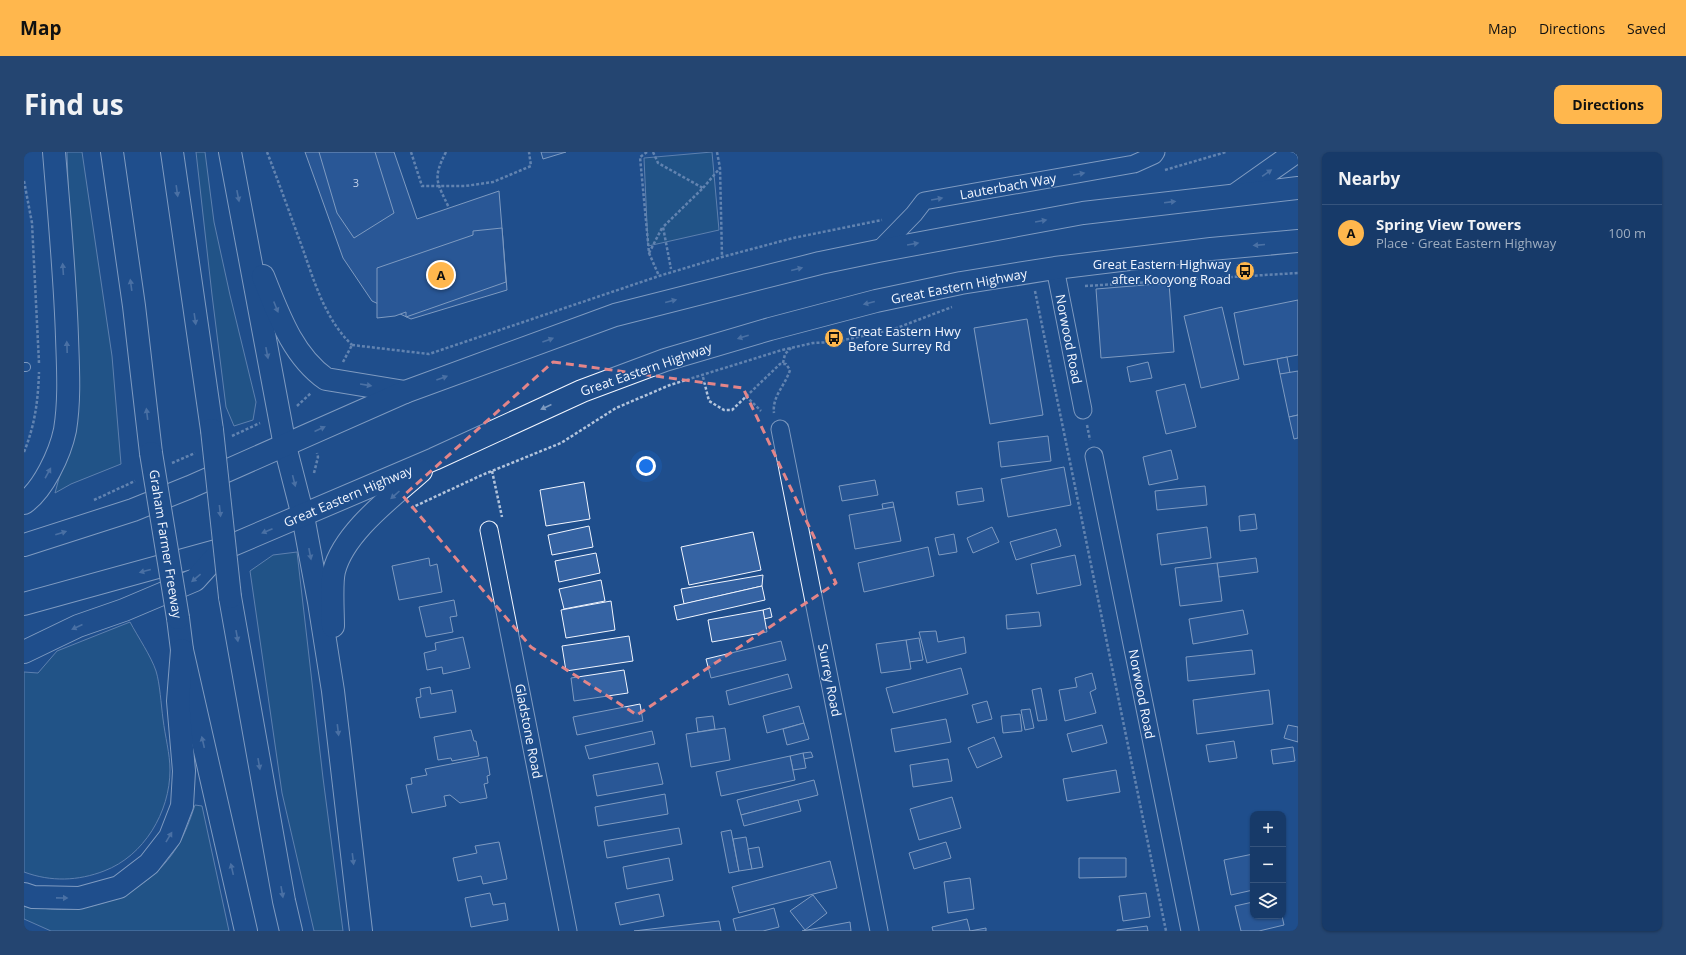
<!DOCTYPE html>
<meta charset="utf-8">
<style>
:root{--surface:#173a69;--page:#244571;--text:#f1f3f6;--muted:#9eadc0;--line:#36547d;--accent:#ffb74d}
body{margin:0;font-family:"Open Sans",sans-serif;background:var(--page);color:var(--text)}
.controls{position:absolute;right:12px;bottom:12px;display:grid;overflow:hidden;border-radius:8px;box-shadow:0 1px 3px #0004}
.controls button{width:36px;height:36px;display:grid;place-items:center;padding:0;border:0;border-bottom:1px solid var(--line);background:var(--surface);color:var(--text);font:20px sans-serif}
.you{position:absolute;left:622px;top:314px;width:14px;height:14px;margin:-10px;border:3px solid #fff;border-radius:50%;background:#1a73e8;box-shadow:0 0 0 6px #1a73e833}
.badge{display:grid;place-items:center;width:26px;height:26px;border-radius:50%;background:var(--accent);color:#111;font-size:13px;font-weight:700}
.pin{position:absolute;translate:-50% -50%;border:2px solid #fff;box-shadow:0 1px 4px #0006}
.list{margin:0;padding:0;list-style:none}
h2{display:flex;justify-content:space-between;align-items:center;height:52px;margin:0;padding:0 16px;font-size:17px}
h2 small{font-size:13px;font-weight:400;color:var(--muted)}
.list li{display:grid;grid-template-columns:26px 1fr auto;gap:12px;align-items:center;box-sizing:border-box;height:56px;padding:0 16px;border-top:1px solid var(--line)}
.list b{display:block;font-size:15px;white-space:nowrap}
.list p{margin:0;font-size:13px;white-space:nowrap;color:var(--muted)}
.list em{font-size:13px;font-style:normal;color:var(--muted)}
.icon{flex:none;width:22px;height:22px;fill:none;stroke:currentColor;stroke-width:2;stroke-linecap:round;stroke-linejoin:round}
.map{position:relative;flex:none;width:1274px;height:779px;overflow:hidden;border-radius:8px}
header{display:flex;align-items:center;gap:24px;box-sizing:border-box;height:56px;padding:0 20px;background:var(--accent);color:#111}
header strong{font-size:19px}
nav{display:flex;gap:22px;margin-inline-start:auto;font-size:14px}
.intro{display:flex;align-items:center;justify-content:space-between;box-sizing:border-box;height:96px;padding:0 24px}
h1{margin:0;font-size:28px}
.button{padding:10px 18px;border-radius:8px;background:var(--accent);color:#111;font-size:14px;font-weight:700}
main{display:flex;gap:24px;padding:0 24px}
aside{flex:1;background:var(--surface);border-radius:8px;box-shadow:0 1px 3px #0004}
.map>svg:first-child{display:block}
</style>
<header>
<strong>Map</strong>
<nav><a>Map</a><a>Directions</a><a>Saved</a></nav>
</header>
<div class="intro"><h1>Find us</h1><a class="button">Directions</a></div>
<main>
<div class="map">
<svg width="1274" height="779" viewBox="0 0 1274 779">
<rect width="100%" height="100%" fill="#1f4e8c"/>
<g fill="#245a82" stroke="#a8bbd7">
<polygon points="43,0 58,0 88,204 97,312 47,332 31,341 50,270 46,92"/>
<polygon points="172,0 181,0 190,70 206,143 232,250 229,268 210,274 202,255 188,143"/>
<polygon points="688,0 695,78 624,94 620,6"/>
<polygon points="273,400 299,626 319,779 290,779 258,641 226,419 249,403"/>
<path d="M106,470C114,485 127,504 132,519C136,532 137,552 139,567C141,584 146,602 146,618C146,660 120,704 80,719C54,729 27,730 0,720V520L14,521L33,499Z"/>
<path d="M171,653L178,654L205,779H27L0,767V752C55,769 122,745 153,695C161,682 166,668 171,653Z"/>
</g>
<g fill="#3563a3" stroke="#f2f6ff">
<polygon points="281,0 370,0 393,67 475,39 483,138 387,167 348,149 319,106"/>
<polygon points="295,0 351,0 370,61 330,86 313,61"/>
<polygon points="517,0 542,0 519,7"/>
<polygon points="478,76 482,130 382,165 382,160 371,164 353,166 353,116 449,83 449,79"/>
<polygon points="1145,131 1150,200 1077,206 1072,137"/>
<polygon points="1274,148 1274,203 1220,213 1210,161"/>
<polygon points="1198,155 1215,227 1177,236 1160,164"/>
<polygon points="1003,167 1019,263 966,272 950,176"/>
<polygon points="1263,205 1266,221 1256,222 1253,207"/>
<polygon points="1124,210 1128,226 1106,230 1103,215"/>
<polygon points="1274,219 1274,263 1265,265 1256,222"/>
<polygon points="1161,232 1172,275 1142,282 1132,239"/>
<polygon points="1274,263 1274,286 1270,287 1265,265"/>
<polygon points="1024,284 1027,309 977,315 974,290"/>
<polygon points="1147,298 1154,327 1125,333 1119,305"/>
<polygon points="1040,315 1047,353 984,365 977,327"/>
<polygon points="851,328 854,343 818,349 815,334"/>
<polygon points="560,330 566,367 522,374 516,338"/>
<polygon points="1181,334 1183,353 1133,358 1131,339"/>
<polygon points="958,336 960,349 934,353 932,340"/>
<polygon points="869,350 870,355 859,357 858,352"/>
<polygon points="870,355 877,389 831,397 825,363"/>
<polygon points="1231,362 1233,377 1216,379 1215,364"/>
<polygon points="565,374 569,395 528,403 524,383"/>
<polygon points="968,375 975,390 949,401 943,386"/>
<polygon points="1183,375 1187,406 1137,413 1133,382"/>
<polygon points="1032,377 1037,394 992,408 986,390"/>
<polygon points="729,380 737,418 665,433 657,395"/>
<polygon points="930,382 933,400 915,403 911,386"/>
<polygon points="904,395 910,424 840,440 834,411"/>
<polygon points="572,401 576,421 535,430 531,409"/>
<polygon points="1051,403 1057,433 1013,442 1007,412"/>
<polygon points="405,406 406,414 413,412 418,440 375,448 368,414"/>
<polygon points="1232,406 1234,420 1195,425 1193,411"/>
<polygon points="1193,411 1198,449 1156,454 1151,416"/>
<polygon points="739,423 738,434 660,452 657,437"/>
<polygon points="577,428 581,449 540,457 535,437"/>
<polygon points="738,434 741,448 653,468 650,454"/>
<polygon points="430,448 433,464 426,465 429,480 402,485 395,455"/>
<polygon points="587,449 591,478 542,486 537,458"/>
<polygon points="746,456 748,465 740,467 739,458"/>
<polygon points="739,458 743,480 688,490 684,468"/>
<polygon points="1219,458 1224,482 1169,492 1165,467"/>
<polygon points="1015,460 1017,474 983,477 982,463"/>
<polygon points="912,479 914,490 940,485 942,501 903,511 895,480"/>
<polygon points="605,484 609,509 542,519 538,494"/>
<polygon points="439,485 446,516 419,522 418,515 403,518 400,501 412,498 411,491"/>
<polygon points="895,486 899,508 885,510 882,488"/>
<polygon points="882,488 887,517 857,521 852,492"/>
<polygon points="757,489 762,508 687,526 682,507"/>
<polygon points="1228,498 1231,522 1164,529 1162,505"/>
<polygon points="937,516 944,542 869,561 862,536"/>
<polygon points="600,518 604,541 550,549 547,526"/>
<polygon points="1068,521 1072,537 1066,540 1072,561 1041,569 1035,538 1053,535 1051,526"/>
<polygon points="764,522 768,536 705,553 702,539"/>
<polygon points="406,535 407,542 428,538 432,560 396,566 392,546 397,545 396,537"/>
<polygon points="1017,536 1023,568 1014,569 1008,538"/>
<polygon points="1245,538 1249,572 1173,582 1169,548"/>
<polygon points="963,549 968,567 953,571 948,553"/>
<polygon points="616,552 619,569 553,583 549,565"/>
<polygon points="775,554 780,571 743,581 739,564"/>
<polygon points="1006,557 1010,576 1001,578 997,558"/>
<polygon points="996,562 998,579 979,581 977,564"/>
<polygon points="689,564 691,577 674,580 672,566"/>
<polygon points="922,567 927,590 871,600 867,577"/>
<polygon points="780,571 785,587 763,593 759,577"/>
<polygon points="1078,573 1083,591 1048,600 1043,582"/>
<polygon points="1264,573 1274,575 1274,590 1260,586"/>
<polygon points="701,576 706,608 667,615 662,582"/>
<polygon points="447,578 450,589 452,589 455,604 428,609 427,606 414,608 410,585"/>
<polygon points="628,579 631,592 565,607 561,594"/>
<polygon points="970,585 978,605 953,616 944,596"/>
<polygon points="1210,589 1213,606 1185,610 1182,593"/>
<polygon points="1269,595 1271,609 1249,612 1247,598"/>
<polygon points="787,600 789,605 780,607 779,601"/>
<polygon points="779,601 782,616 769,618 766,604"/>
<polygon points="766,604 771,628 697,644 692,620"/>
<polygon points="463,605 466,623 463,624 464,631 460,632 463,646 436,651 426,643 420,644 422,654 388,661 382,633 388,632 387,626 403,623 401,617"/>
<polygon points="924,607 928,629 889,635 886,613"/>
<polygon points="634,611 639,632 573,644 569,623"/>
<polygon points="1092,618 1096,640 1043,649 1039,627"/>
<polygon points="790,628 794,643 717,663 713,648"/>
<polygon points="641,642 644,662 574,674 571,655"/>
<polygon points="928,645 937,676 895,688 886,657"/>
<polygon points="774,648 777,659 720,674 717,663"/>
<polygon points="655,676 658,692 583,706 580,689"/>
<polygon points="707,678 715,719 705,721 697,680"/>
<polygon points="722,685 728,717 715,719 709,687"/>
<polygon points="475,690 483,727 459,732 457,724 434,729 429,706 453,701 451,694"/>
<polygon points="922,690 927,706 890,717 885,701"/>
<polygon points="735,695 739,715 728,717 724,697"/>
<polygon points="1229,702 1229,738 1207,743 1200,708"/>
<polygon points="645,706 649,728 603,737 599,715"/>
<polygon points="1055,706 1102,706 1102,725 1055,726"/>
<polygon points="806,709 813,736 715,761 708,735"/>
<polygon points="946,726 950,757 924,761 920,730"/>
<polygon points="466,741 469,753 481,751 484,768 447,775 441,746"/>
<polygon points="1122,741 1126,765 1099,769 1095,744"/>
<polygon points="635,742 640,764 596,773 591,751"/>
<polygon points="789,743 803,761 781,778 766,759"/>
<polygon points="1229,750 1229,764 1258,764 1260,773 1235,779 1217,779 1211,754"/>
<polygon points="750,756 755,775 739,779 712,779 709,767"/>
<polygon points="943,767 946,779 909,779 908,775"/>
<polygon points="695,769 697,779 610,779"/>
<polygon points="826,770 827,779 778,779"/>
<polygon points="1123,774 1124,779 1093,779 1093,778"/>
<polygon points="962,776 962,779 946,779"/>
</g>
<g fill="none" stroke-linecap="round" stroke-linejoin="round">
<defs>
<polyline id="lane" points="0,215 2,215"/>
<g id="street">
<polyline points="854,99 890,62 900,49 1110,12 1130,3 1132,0"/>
<polyline points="1031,116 1059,258"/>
<polyline points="756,277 855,779"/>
<polyline points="1070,304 1166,779"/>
<polyline points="465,378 544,779"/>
</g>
<g id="highway">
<polyline points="88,0 110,154 127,301"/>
<polyline points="148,0 188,278"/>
<polyline points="206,0 261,294 279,364 295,450 309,539 337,779"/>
<polyline points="1214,41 1272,0"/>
<path d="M239,124C254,161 268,203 302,227L381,240"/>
<path d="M0,351C19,338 36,302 41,278C46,247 44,216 43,185C41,123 35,61 30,0"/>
<polyline points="0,393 109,358 166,335 381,240 591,163 796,111 854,99 1059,61 1274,36"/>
<polyline points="206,445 260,749 267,779"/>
<polyline points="0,452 199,397 410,307 558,239 641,208 746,177 852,149 937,131 1031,116 1187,97 1274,89"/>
<polyline points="154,466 158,498 222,779"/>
<path d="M309,474C309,460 307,431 310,419C320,380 368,345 397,319"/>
<polyline points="0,500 54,474 100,458 171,428 199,397"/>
<polyline points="0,742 9,745 55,746 95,735 125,712 146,685 158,654 160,619 154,549 158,498"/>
</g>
</defs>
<use href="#lane" stroke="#f2f6ff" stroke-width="10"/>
<use href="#street" stroke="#f2f6ff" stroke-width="19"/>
<use href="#highway" stroke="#f2f6ff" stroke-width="24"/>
<g stroke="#b3c4dc" stroke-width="2.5" stroke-dasharray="3 2" stroke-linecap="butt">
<path d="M243,0C255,31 266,62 277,92C290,128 300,166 328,193"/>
<polyline points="387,0 398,34 441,34 469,30 507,14 505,0"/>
<path d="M422,0C408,27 413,30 425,56"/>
<polyline points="623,0 616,5 625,101 635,124"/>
<polyline points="629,0 634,11 679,36 639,75 647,117"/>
<polyline points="693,0 696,16 698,105"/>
<polyline points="1141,18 1202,0"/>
<polyline points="0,29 8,71 15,211"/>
<polyline points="679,36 696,16"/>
<polyline points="625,101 638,76"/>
<polyline points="1061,134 1274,121"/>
<polyline points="1011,139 1142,779"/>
<polyline points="328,193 405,202 635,124 698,105 769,86 858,68"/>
<polyline points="319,210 328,193"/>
<polyline points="759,211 761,202 767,196"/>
<path d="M679,225L685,249L700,258H708L756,212H762L766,218C761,234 748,244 750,261"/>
<polyline points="722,244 737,259"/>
<polyline points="273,254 287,241"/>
<polyline points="1063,273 1066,288"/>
<polyline points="208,284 236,271"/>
<path d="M0,300C11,273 14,249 15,220"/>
<polyline points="148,311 171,301"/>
<polyline points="468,319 478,365"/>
<polyline points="290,321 294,305 293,301"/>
<polyline points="70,348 111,329"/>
<polyline points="387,356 458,323 537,291 592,256 646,233 758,198 789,191 811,190 870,177 928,155"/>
</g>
<use href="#lane" stroke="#1f4e8c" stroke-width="8"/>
<use href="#street" stroke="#1f4e8c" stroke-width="17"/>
<use href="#highway" stroke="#1f4e8c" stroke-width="22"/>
<defs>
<g id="highway-bridge">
<polyline points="188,278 206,445"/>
<polyline points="127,301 154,466"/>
</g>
</defs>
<use href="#highway-bridge" stroke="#f2f6ff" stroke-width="24" stroke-linecap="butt"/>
<use href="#highway-bridge" stroke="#1f4e8c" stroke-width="22"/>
</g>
<defs><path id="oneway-solid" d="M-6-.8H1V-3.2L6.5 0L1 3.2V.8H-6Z"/></defs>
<g fill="#7e9ac0">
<use href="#oneway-solid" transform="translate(1243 21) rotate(-35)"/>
<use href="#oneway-solid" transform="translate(1055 22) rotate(-10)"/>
<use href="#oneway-solid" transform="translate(153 39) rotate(82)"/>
<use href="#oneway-solid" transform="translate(214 44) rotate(79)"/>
<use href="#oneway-solid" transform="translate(913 47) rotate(-10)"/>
<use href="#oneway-solid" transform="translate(1146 50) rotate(-7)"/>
<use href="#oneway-solid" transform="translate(1017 69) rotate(-10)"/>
<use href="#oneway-solid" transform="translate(889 92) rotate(-10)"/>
<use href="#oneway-solid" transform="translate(1235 93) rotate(175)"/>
<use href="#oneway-solid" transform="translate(39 117) rotate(-94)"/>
<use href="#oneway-solid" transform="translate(773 117) rotate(-14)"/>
<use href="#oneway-solid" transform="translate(107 133) rotate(-98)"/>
<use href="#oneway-solid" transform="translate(647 149) rotate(-14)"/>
<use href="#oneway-solid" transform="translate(845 151) rotate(166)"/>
<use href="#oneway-solid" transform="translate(252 155) rotate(68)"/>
<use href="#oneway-solid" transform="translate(171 167) rotate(82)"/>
<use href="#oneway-solid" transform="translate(719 185) rotate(163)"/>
<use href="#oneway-solid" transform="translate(524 188) rotate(-20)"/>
<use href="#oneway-solid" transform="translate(43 195) rotate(-92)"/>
<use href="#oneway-solid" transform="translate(243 201) rotate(79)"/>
<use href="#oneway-solid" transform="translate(418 226) rotate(-20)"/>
<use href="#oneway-solid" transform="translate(342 233) rotate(9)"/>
<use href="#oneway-solid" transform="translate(522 255) rotate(155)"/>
<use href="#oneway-solid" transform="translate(123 262) rotate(-97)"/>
<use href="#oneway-solid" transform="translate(296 277) rotate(-24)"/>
<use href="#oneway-solid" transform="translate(24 321) rotate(-61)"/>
<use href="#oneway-solid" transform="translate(270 329) rotate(76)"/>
<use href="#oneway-solid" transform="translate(371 343) rotate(138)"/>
<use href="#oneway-solid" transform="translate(196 359) rotate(84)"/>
<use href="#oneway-solid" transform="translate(243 379) rotate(157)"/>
<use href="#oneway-solid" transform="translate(37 381) rotate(-18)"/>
<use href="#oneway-solid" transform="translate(286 402) rotate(79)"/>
<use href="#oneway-solid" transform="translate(121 419) rotate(165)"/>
<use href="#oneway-solid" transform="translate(172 426) rotate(140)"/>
<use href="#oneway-solid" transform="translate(53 475) rotate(156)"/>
<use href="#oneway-solid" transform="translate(213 484) rotate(80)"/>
<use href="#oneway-solid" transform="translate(314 578) rotate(83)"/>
<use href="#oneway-solid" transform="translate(179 590) rotate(-103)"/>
<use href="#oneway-solid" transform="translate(235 612) rotate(80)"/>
<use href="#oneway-solid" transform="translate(145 685) rotate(-59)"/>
<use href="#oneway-solid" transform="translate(329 707) rotate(83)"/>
<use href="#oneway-solid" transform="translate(208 717) rotate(-103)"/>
<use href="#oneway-solid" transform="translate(258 740) rotate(80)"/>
<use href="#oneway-solid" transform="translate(38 746) rotate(1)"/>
</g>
<path d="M0 0H1274V779H0ZM529,210L719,236L812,431L613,563L507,495L379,344Z" fill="#1f4e8c" fill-opacity=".55" fill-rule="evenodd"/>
<path fill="none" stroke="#e38589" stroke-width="3" stroke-dasharray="8 5" stroke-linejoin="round" d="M529,210L719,236L812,431L613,563L507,495L379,344Z"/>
<defs>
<symbol id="bus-disc" viewBox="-11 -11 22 22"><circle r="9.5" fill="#ffb74d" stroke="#1f4e8c"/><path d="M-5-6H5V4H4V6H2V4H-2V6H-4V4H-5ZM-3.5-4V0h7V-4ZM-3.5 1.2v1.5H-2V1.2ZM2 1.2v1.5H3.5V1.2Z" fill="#111"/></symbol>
</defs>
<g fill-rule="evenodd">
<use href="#bus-disc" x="1210" y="108" width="22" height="22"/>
<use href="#bus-disc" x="799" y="175" width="22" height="22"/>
</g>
<g text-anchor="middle" stroke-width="3" stroke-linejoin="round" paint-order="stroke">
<g font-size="11" fill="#c3d1e8">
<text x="332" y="35">3</text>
</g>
<g font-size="13" fill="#f2f6ff" stroke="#1f4e8c">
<text transform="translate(984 34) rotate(-10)" y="5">Lauterbach Way</text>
<text transform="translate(935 134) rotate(-11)" y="5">Great Eastern Highway</text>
<text transform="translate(1045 187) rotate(79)" y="5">Norwood Road</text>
<text transform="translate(622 217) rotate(-19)" y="5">Great Eastern Highway</text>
<text transform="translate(324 344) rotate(-23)" y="5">Great Eastern Highway</text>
<text transform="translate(142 392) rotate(81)" y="5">Graham Farmer Freeway</text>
<text transform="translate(806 528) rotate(79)" y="5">Surrey Road</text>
<text transform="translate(1118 542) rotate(79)" y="5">Norwood Road</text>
<text transform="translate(505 579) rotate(79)" y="5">Gladstone Road</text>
</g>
<g font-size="13" fill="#f2f6ff" stroke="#1f4e8c" text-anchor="end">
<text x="1207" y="117">Great Eastern Highway<tspan x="1207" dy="15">after Kooyong Road</tspan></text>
<text x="824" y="184" text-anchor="start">Great Eastern Hwy<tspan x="824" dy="15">Before Surrey Rd</tspan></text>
</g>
</g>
</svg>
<div class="controls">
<button>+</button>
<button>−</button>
<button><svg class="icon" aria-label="layers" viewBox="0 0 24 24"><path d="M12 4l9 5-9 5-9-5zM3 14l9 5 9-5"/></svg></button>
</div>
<div class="you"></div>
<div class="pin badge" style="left:417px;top:123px">A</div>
</div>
<aside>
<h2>Nearby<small></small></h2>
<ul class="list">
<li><span class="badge">A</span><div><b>Spring View Towers</b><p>Place · Great Eastern Highway</p></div><em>100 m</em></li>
</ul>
</aside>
</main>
